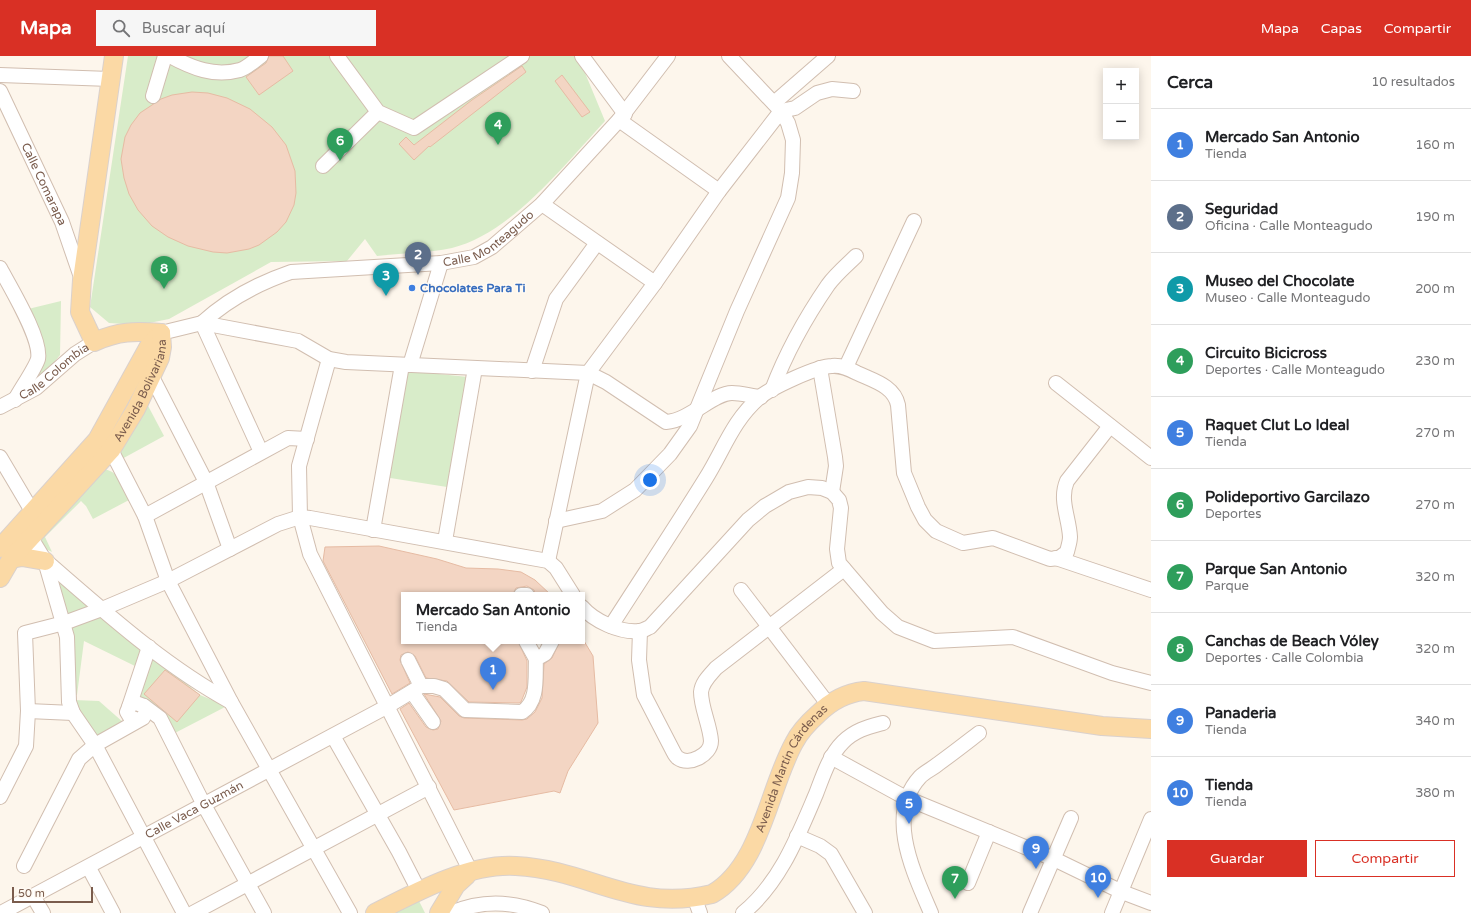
<!DOCTYPE html>
<html lang="es">
<meta charset="utf-8">
<style>
:root{--surface:#fff;--page:#f6f6f6;--text:#202124;--muted:#757577;--line:#e0e0e0;--accent:#d93025}
body{margin:0;font-family:"Varela Round",sans-serif;background:var(--page);color:var(--text)}
.controls{position:absolute;right:12px;top:12px;display:grid;overflow:hidden;border-radius:0px;box-shadow:0 2px 10px #0003}
.controls button{width:36px;height:36px;display:grid;place-items:center;padding:0;border:0;border-bottom:1px solid var(--line);background:var(--surface);color:var(--text);font:20px sans-serif}
.scale{position:absolute;left:12px;bottom:10px;width:81px;box-sizing:border-box;padding-left:4px;border:2px solid #7a5c4d;border-top:0;font-size:11px;line-height:14px;white-space:nowrap;color:#7a5c4d;-webkit-text-stroke:3px #fffaf3;paint-order:stroke}
.you{position:absolute;left:650px;top:424px;width:14px;height:14px;margin:-10px;border:3px solid #fff;border-radius:50%;background:#1a73e8;box-shadow:0 0 0 6px #1a73e833}
.badge{display:grid;place-items:center;width:26px;height:26px;border-radius:50%;background:var(--accent);color:#fff;font-size:13px;font-weight:700}
.pin{position:absolute;translate:-50% -33px;filter:drop-shadow(0 1px 2px #0008)}
.pin::after{content:'';position:absolute;top:21px;width:14px;height:12px;background:inherit;clip-path:polygon(0 0,100% 0,50% 100%)}
.popup{position:absolute;left:401px;top:536px;width:184px;height:52px;box-sizing:border-box;display:grid;place-content:center;border-radius:0px;background:var(--surface);filter:drop-shadow(0 1px 3px #0005);font-size:13px;white-space:nowrap;color:var(--muted)}
.popup b{font-size:15px;color:var(--text)}
.popup::after{content:'';position:absolute;left:50%;top:100%;margin-left:-8px;border:8px solid transparent;border-top-color:var(--surface)}
.list{margin:0;padding:0;list-style:none}
h2{display:flex;justify-content:space-between;align-items:center;height:52px;margin:0;padding:0 16px;font-size:17px}
h2 small{font-size:13px;font-weight:400;color:var(--muted)}
.list li{display:grid;grid-template-columns:26px 1fr auto;gap:12px;align-items:center;box-sizing:border-box;height:72px;padding:0 16px;border-top:1px solid var(--line)}
.list b{display:block;font-size:15px;white-space:nowrap}
.list p{margin:0;font-size:13px;white-space:nowrap;color:var(--muted)}
.list em{font-size:13px;font-style:normal;color:var(--muted)}
.actions{display:flex;gap:8px;padding:12px 16px}
.actions a{flex:1;padding:9px 0;border:1px solid var(--accent);border-radius:0px;text-align:center;font-size:14px;color:var(--accent)}
.actions .main{background:var(--accent);color:#fff}
.icon{flex:none;width:22px;height:22px;fill:none;stroke:currentColor;stroke-width:2;stroke-linecap:round;stroke-linejoin:round}
.map{position:relative;flex:none;width:1151px;height:857px;overflow:hidden}
header{display:flex;align-items:center;gap:24px;box-sizing:border-box;height:56px;padding:0 20px;background:var(--accent);color:#fff}
header strong{font-size:19px}
nav{display:flex;gap:22px;margin-inline-start:auto;font-size:14px}
.search{width:280px;height:36px;background:var(--page);display:flex;align-items:center;gap:10px;box-sizing:border-box;padding:0 14px;border-radius:0px;color:var(--muted);font-size:15px}
main{display:flex}
aside{flex:1;background:var(--surface)}
.map>svg:first-child{display:block}
</style>
<header>
<strong>Mapa</strong>
<div class="search"><svg class="icon" aria-label="search" viewBox="0 0 24 24"><circle cx="10" cy="10" r="6"/><path d="M15 15l6 6"/></svg>Buscar aquí</div>
<nav><a>Mapa</a><a>Capas</a><a>Compartir</a></nav>
</header>
<main>
<div class="map">
<svg width="1151" height="857" viewBox="0 0 1151 857">
<rect width="100%" height="100%" fill="#fdf6ec"/>
<g fill="#d8ecc9">
<path d="M128,0H578L605,65C566,107 511,178 452,192C428,197 401,197 377,200L365,183L347,205L271,206L169,263L139,269L109,267L90,251Z"/>
<polygon points="61,245 60,299 40,324 25,331 46,297 24,254"/>
<polygon points="400,314 468,321 447,431 384,421"/>
<polygon points="146,346 164,380 120,404 114,395"/>
<path d="M104,413C120,416 123,431 129,444L93,463L86,450L81,445L45,481L52,496L44,492L40,485Z"/>
<polygon points="60,523 89,550 89,553 72,560 68,558 57,526"/>
<polygon points="101,559 142,592 139,612 84,585 77,639 71,637 70,573 75,567"/>
<polygon points="157,603 200,639 227,650 173,678 138,640 150,605"/>
<polygon points="74,644 99,645 124,667 97,680 91,674"/>
<polygon points="419,845 425,857 391,857"/>
</g>
<g fill="#f3d5c3" stroke="#e6bba3">
<polygon points="269,0 283,0 293,15 259,39 246,21 266,7"/>
<polygon points="522,10 526,16 430,91 429,90 414,104 399,88 406,81 414,89 472,44"/>
<polygon points="562,19 590,56 582,61 555,25"/>
<polygon points="192,36 208,37 227,42 250,53 272,71 286,89 295,115 296,137 294,149 286,166 277,176 259,189 249,193 227,197 213,196 188,190 168,181 152,170 138,154 129,138 124,122 121,103 125,81 131,69 140,57 161,43 172,39"/>
<polygon points="379,490 437,503 466,512 498,513 521,516 535,524 551,539 535,539 534,534 527,530 516,532 513,539 404,539 404,585 518,585 527,605 527,631 521,646 519,647 469,646 447,625 426,622 415,600 408,596 401,599 400,604 410,627 392,638 323,505 325,491"/>
<polygon points="560,585 584,585 593,600 598,667 568,715 560,737 554,735 454,754 400,653 409,647 426,671 433,674 438,673 441,665 424,638 440,641 459,660 464,662 522,664 527,663 535,656 542,642 544,608 552,602"/>
<polygon points="165,614 200,639 177,666 144,638"/>
</g>
<g fill="none" stroke-linecap="round" stroke-linejoin="round">
<defs>
<g id="minor">
<path d="M170,0C192,12 214,21 240,14C247,12 255,4 261,0"/>
<polyline points="337,0 378,56 414,72 522,0"/>
<polyline points="582,0 625,58"/>
<polyline points="0,19 110,23"/>
<path id="s1" d="M0,35L62,166L82,224"/>
<polyline points="153,40 165,0"/>
<polyline points="774,47 828,0"/>
<polyline points="619,64 719,135"/>
<polyline points="323,110 378,56"/>
<polyline points="542,148 655,227"/>
<path d="M0,212C10,231 42,283 38,303C35,313 20,334 15,344"/>
<path id="s2" d="M202,267C227,244 259,227 291,216L441,207L474,201L492,191L542,148L619,64L668,0"/>
<polyline points="202,267 261,396"/>
<path d="M161,277L202,267L298,285L329,303L346,306L588,317L606,326L666,366C691,364 713,337 732,337C741,337 751,340 761,341"/>
<polyline points="329,303 299,410 300,461 310,498 471,816"/>
<polyline points="410,309 441,207"/>
<polyline points="846,311 914,165"/>
<polyline points="820,312 835,401 836,410 832,436"/>
<polyline points="532,315 556,243 597,187"/>
<polyline points="145,318 151,319 206,426 230,493"/>
<polyline points="1056,327 1151,402"/>
<path d="M772,334C786,297 806,261 828,229C836,218 847,209 856,200"/>
<path id="s3" d="M0,351L36,332L75,298L94,286"/>
<polyline points="103,388 111,394 145,460 168,525 231,646 350,857"/>
<polyline points="0,401 32,455 31,482 45,505 67,581 69,646 73,657 95,689 184,857"/>
<polyline points="145,460 288,382 307,383"/>
<polyline points="556,465 602,455 635,434 670,398 690,370 737,255 788,142 792,117 793,84 788,67 781,55 795,52 817,37 832,33 853,35"/>
<polyline points="373,474 402,309"/>
<polyline points="445,485 475,312"/>
<polyline points="1056,502 1151,534"/>
<path d="M46,505C104,555 163,609 231,646"/>
<polyline points="548,505 588,317 655,227 719,135 781,55 729,0"/>
<polyline points="741,534 828,648"/>
<polyline points="521,539 527,539"/>
<path d="M582,551C594,565 620,577 639,575C643,575 647,572 650,571L748,464L765,450L789,436L808,431L822,432L832,436L839,444L841,452L837,493L839,507L882,557L898,571L934,585L1013,581L1112,617L1151,627"/>
<path d="M611,570C643,520 675,472 706,422C724,393 733,364 760,341C771,332 817,310 832,310C841,309 849,313 857,317C874,325 894,330 898,349L904,417L918,451L925,464L936,475L963,487L993,482L1050,503L1059,502L1067,496C1068,491 1070,486 1070,481C1069,461 1059,444 1067,425L1110,370"/>
<path d="M640,575L639,604L644,639L673,695C674,697 676,701 678,702C689,710 711,699 711,685C710,669 701,652 701,636C702,626 710,619 716,612L844,513"/>
<polyline points="526,585 536,603"/>
<polyline points="408,604 421,630"/>
<polyline points="412,636 433,666"/>
<polyline points="144,650 160,662 204,749 264,857"/>
<polyline points="129,651 149,591"/>
<polyline points="28,655 73,657"/>
<polyline points="333,680 399,796 419,835"/>
<polyline points="831,701 906,742 1054,803 1122,836 1151,847"/>
<polyline points="0,741 26,690 28,655 25,577 64,567 102,553 168,525 278,468 300,461 310,462 548,505 556,512 573,539"/>
<polyline points="797,780 820,790 831,798 865,857"/>
<polyline points="24,810 79,703 95,689 143,662 146,656 144,650 136,647 130,649 127,656 130,661 138,664"/>
<polyline points="89,812 113,857"/>
<polyline points="968,827 989,776"/>
<polyline points="33,840 43,857"/>
<polyline points="696,846 700,857"/>
<path id="s4" d="M1,857L388,650L421,630H434L444,633L465,654L522,656C539,645 535,621 536,603L545,598L552,585"/>
<polyline points="193,857 429,731"/>
<path d="M451,857C481,844 512,845 542,857"/>
<path d="M743,857C780,827 798,780 816,738C823,720 829,700 843,686C855,674 868,671 883,667"/>
<path d="M931,857C914,817 885,759 920,721C925,716 932,713 938,708C952,698 966,687 979,677"/>
<polyline points="1030,857 1071,762"/>
<polyline points="1112,857 1151,763"/>
</g>
<g id="major">
<path d="M114,0L82,224L80,256L94,286C119,275 134,275 161,277"/>
<polyline points="0,492 97,384 149,290 161,277"/>
<polyline points="11,503 22,501 45,505"/>
<path id="s5" d="M0,522L11,503L111,394L136,353L160,302L162,291L161,277"/>
<path id="s6" d="M375,857C416,836 469,807 516,810C591,814 632,857 712,838C761,810 768,734 794,687C799,677 809,666 818,658C831,645 845,637 864,635L1102,670L1151,673"/>
<polyline points="439,857 456,829 467,819"/>
</g>
</defs>
<use href="#minor" stroke="#d1beb0" stroke-width="16"/>
<use href="#major" stroke="#dad1cd" stroke-width="20"/>
<use href="#minor" stroke="#fff" stroke-width="14"/>
<use href="#major" stroke="#fbd9a5" stroke-width="18"/>
</g>
<circle fill="#3f7fe0" stroke="#fffaf3" stroke-width="1.5" cx="412" cy="232" r="4"/>
<g text-anchor="middle" stroke-width="3" stroke-linejoin="round" paint-order="stroke">
<g font-size="12" fill="#7a5c4d" stroke="#fffaf3">
<text dy="4" stroke="none"><textPath href="#s1" startOffset="103">Calle Comarapa</textPath></text>
<text dy="4" stroke="none"><textPath href="#s2" startOffset="308">Calle Monteagudo</textPath></text>
<text dy="4" stroke="none"><textPath href="#s3" startOffset="65">Calle Colombia</textPath></text>
<text dy="4" stroke="none"><textPath href="#s5" startOffset="237">Avenida Bolivariana</textPath></text>
<text dy="4" stroke="none"><textPath href="#s6" startOffset="502">Avenida Martín Cárdenas</textPath></text>
<text dy="4" stroke="none"><textPath href="#s4" startOffset="219">Calle Vaca Guzmán</textPath></text>
</g>
<g font-size="12" font-weight="bold" fill="#366cbe" stroke="#fffaf3" text-anchor="start">
<text x="420" y="236">Chocolates Para Ti</text>
</g>
</g>
</svg>
<div class="controls">
<button>+</button>
<button>−</button>
</div>
<div class="scale">50 m</div>
<div class="you"></div>
<div class="pin badge" style="left:493px;top:634px;background:#3f7fe0">1</div>
<div class="popup"><b>Mercado San Antonio</b>Tienda</div>
<div class="pin badge" style="left:418px;top:219px;background:#5c6f8a">2</div>
<div class="pin badge" style="left:386px;top:240px;background:#0f9aa8">3</div>
<div class="pin badge" style="left:498px;top:89px;background:#2e9e5b">4</div>
<div class="pin badge" style="left:909px;top:768px;background:#3f7fe0">5</div>
<div class="pin badge" style="left:340px;top:105px;background:#2e9e5b">6</div>
<div class="pin badge" style="left:955px;top:843px;background:#2e9e5b">7</div>
<div class="pin badge" style="left:164px;top:233px;background:#2e9e5b">8</div>
<div class="pin badge" style="left:1036px;top:813px;background:#3f7fe0">9</div>
<div class="pin badge" style="left:1098px;top:842px;background:#3f7fe0">10</div>
</div>
<aside>
<h2>Cerca<small>10 resultados</small></h2>
<ul class="list">
<li><span class="badge" style="background:#3f7fe0">1</span><div><b>Mercado San Antonio</b><p>Tienda</p></div><em>160 m</em></li>
<li><span class="badge" style="background:#5c6f8a">2</span><div><b>Seguridad</b><p>Oficina · Calle Monteagudo</p></div><em>190 m</em></li>
<li><span class="badge" style="background:#0f9aa8">3</span><div><b>Museo del Chocolate</b><p>Museo · Calle Monteagudo</p></div><em>200 m</em></li>
<li><span class="badge" style="background:#2e9e5b">4</span><div><b>Circuito Bicicross</b><p>Deportes · Calle Monteagudo</p></div><em>230 m</em></li>
<li><span class="badge" style="background:#3f7fe0">5</span><div><b>Raquet Clut Lo Ideal</b><p>Tienda</p></div><em>270 m</em></li>
<li><span class="badge" style="background:#2e9e5b">6</span><div><b>Polideportivo Garcilazo</b><p>Deportes</p></div><em>270 m</em></li>
<li><span class="badge" style="background:#2e9e5b">7</span><div><b>Parque San Antonio</b><p>Parque</p></div><em>320 m</em></li>
<li><span class="badge" style="background:#2e9e5b">8</span><div><b>Canchas de Beach Vóley</b><p>Deportes · Calle Colombia</p></div><em>320 m</em></li>
<li><span class="badge" style="background:#3f7fe0">9</span><div><b>Panaderia</b><p>Tienda</p></div><em>340 m</em></li>
<li><span class="badge" style="background:#3f7fe0">10</span><div><b>Tienda</b><p>Tienda</p></div><em>380 m</em></li>
</ul>
<div class="actions"><a class="main">Guardar</a><a>Compartir</a></div>
</aside>
</main>
